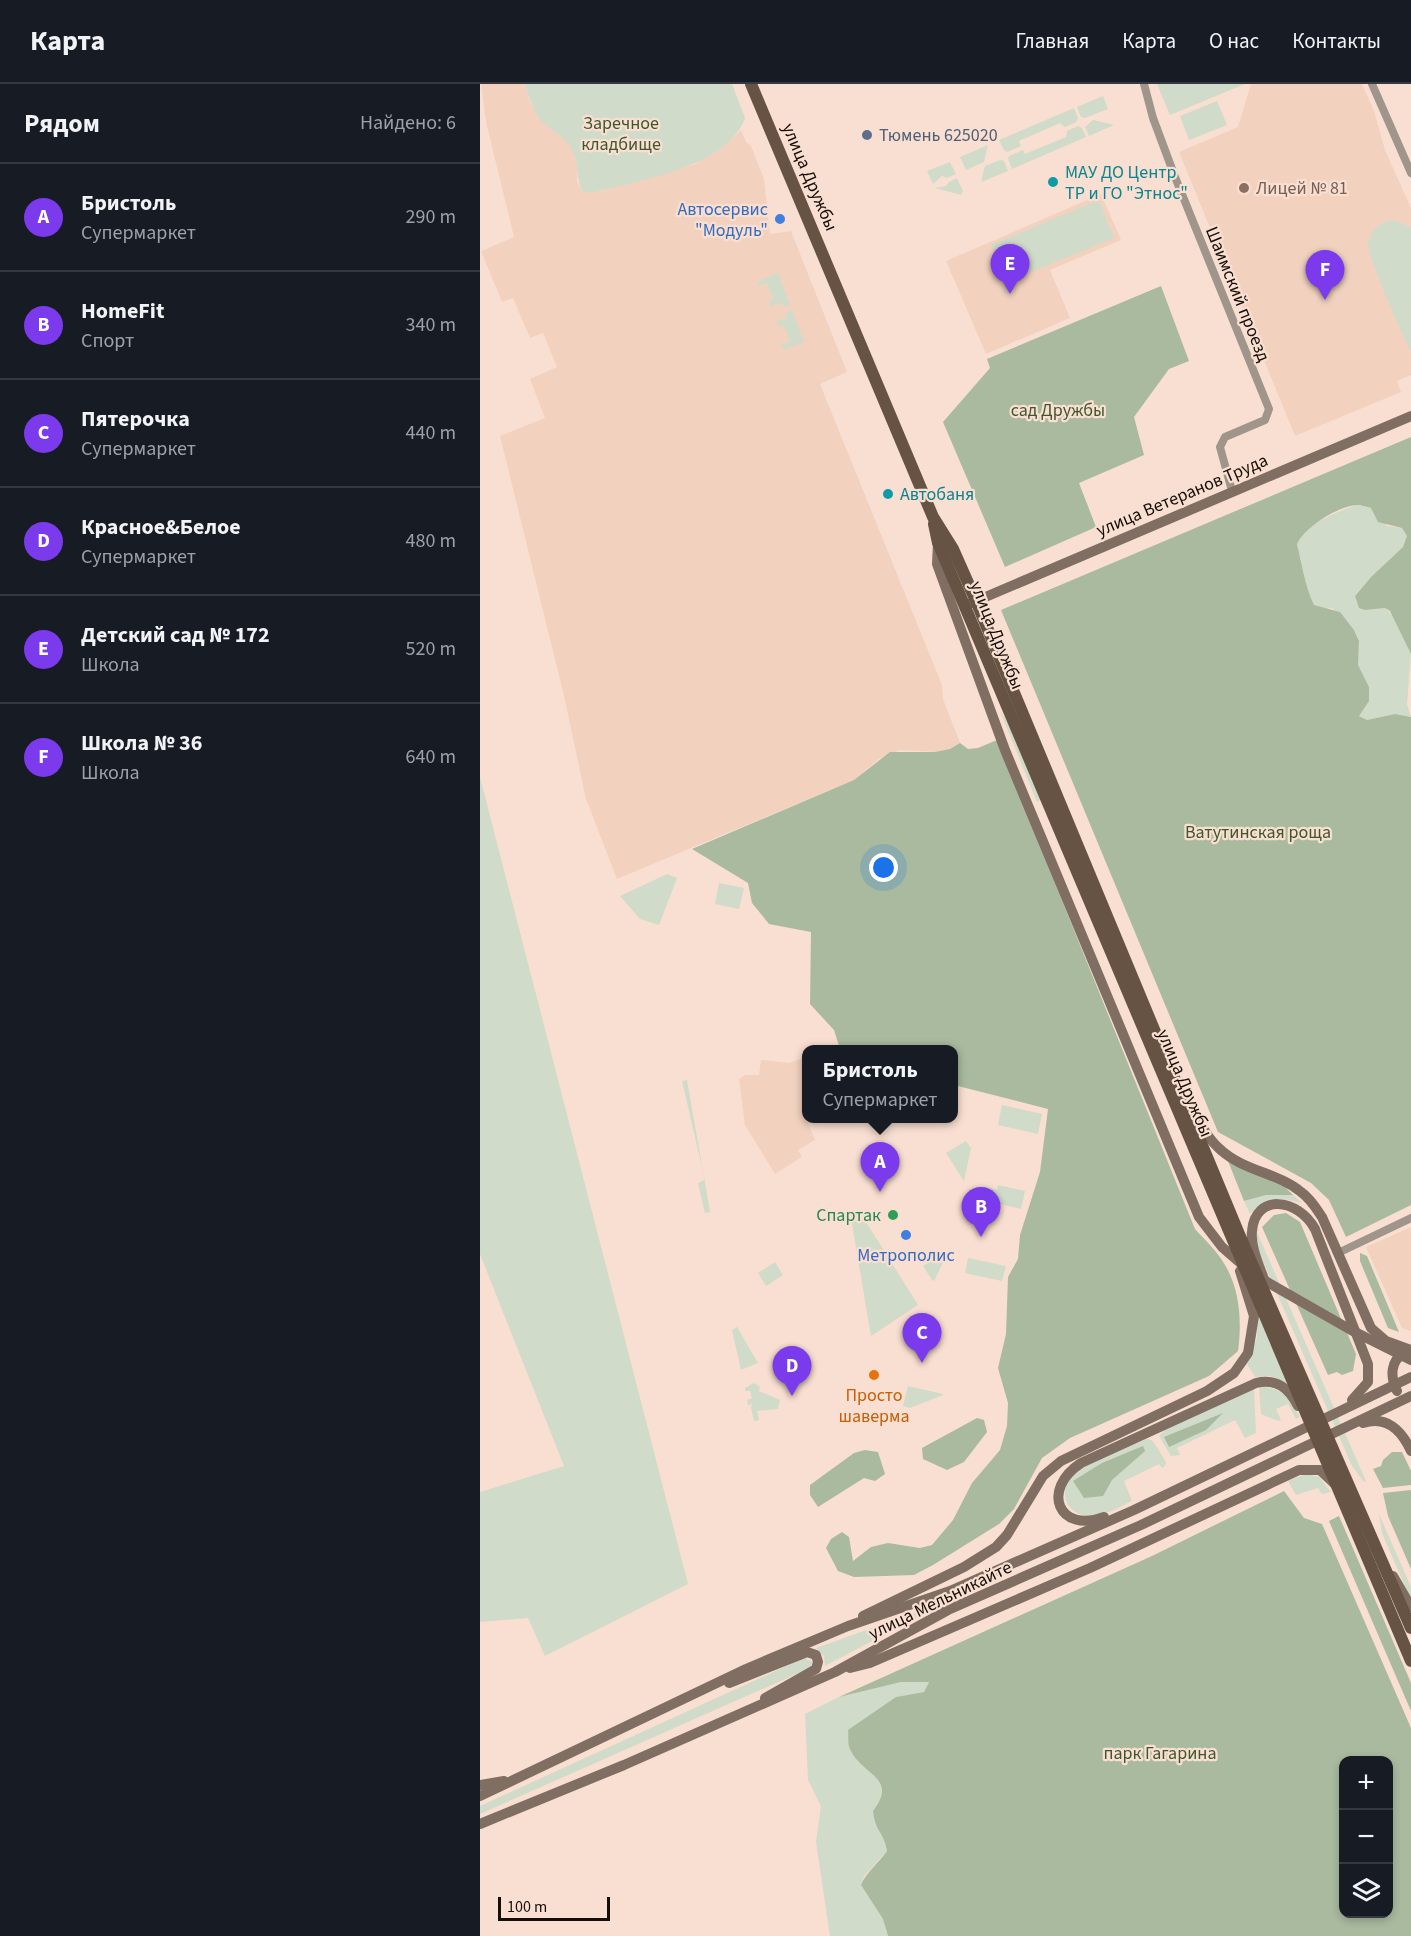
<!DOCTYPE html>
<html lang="ru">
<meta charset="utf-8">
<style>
:root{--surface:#171b24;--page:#20242c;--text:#f1f3f6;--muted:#9ea1a6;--line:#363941;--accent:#7c3aed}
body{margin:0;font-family:"Source Sans 3",sans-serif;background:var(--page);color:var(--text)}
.controls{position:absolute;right:18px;bottom:18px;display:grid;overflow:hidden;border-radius:12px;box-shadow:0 3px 9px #0003}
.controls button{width:54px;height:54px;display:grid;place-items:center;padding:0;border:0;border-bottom:2px solid var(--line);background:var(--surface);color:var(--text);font:30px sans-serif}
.scale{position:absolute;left:18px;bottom:15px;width:112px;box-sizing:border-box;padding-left:6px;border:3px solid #150d08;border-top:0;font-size:16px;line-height:21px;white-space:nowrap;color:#150d08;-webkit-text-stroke:4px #f9dfd1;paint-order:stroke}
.you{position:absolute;left:404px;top:784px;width:21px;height:21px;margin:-15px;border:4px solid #fff;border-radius:50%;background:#1a73e8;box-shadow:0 0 0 9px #1a73e833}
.badge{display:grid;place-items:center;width:39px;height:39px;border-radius:50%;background:var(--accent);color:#fff;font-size:20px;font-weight:700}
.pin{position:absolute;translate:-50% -50px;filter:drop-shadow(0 2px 3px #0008)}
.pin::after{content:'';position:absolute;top:32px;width:21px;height:18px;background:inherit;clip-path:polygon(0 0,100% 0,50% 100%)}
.popup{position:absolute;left:322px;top:961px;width:156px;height:78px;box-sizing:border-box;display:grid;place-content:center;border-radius:12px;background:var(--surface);filter:drop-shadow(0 2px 4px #0005);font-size:20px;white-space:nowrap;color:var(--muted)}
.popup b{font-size:22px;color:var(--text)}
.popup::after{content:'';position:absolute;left:50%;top:100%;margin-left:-12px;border:12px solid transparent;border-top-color:var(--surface)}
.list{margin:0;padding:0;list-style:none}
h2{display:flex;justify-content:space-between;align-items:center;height:78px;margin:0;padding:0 24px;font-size:26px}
h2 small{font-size:20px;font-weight:400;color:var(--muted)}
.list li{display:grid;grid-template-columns:39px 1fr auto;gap:18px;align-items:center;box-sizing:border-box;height:108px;padding:0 24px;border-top:2px solid var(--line)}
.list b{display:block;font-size:22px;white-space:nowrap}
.list p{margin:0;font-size:20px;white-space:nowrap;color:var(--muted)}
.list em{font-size:20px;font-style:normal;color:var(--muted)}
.icon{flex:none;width:33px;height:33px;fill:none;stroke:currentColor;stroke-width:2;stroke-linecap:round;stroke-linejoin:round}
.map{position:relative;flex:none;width:931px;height:1852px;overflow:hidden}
header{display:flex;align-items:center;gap:36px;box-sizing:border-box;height:84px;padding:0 30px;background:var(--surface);border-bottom:2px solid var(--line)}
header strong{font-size:28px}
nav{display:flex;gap:33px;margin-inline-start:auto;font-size:21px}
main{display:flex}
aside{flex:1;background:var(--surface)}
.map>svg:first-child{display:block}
</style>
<header>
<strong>Карта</strong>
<nav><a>Главная</a><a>Карта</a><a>О нас</a><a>Контакты</a></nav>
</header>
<main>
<aside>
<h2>Рядом<small>Найдено: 6</small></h2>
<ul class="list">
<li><span class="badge">A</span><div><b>Бристоль</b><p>Супермаркет</p></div><em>290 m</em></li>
<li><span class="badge">B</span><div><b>HomeFit</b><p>Спорт</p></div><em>340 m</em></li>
<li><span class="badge">C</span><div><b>Пятерочка</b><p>Супермаркет</p></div><em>440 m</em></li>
<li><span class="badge">D</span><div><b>Красное&amp;Белое</b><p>Супермаркет</p></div><em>480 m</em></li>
<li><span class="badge">E</span><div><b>Детский сад № 172</b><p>Школа</p></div><em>520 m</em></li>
<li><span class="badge">F</span><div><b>Школа № 36</b><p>Школа</p></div><em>640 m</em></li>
</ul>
</aside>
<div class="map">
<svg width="931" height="1852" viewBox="0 0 931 1852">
<rect width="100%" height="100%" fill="#f9dfd1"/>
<g fill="#f2d2bf">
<polygon points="1,0 45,0 50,18 65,41 80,48 93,66 98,81 97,97 103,108 116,108 215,80 251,56 261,46 266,58 271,62 284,95 290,150 311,147 367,288 340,300 462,601 463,615 480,659 470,665 455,668 420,666 399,675 374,696 137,795 106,715 84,612 20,352 65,334 50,295 77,283 63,249 50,254 33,214 22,218 1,167 34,153 6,38"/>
<polygon points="771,0 882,0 894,27 905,66 931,124 931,291 917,297 921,308 815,352 699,68 758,43"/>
<polygon points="621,110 641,156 570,186 590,234 506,270 466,177"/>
<polygon points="326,973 326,1034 335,1056 318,1066 322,1073 295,1090 265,1041 259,995 265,991 279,991 281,976 309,979"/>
<polygon points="931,1143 931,1247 922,1244 886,1163"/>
</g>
<g fill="#d0dbc9">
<path d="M45,0H252L265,34C248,83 160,96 116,108H103C95,94 100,82 93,68C86,53 79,51 67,42C55,34 49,13 45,0Z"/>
<polygon points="677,0 765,0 690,31"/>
<polygon points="623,12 628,25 605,34 601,33 597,23"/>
<polygon points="737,17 747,41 709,56 700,32"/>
<polygon points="594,24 598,34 596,38 585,43 580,39 539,57 541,62 527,68 524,66 519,56"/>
<polygon points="613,36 634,41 609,52 605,43"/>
<polygon points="598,42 602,44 606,53 532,85 528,75 529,72 543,66 545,70 586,53 587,47"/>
<polygon points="508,61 504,78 486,86 480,73"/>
<polygon points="520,76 524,77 528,87 501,98 505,82"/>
<polygon points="470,78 476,90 467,94 462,92 453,100 447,87"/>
<polygon points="477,94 483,107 481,111 455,104 466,102 469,98"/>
<polygon points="619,116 634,154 527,198 511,161"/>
<path d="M912,136L931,143V266C923,255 888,173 888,161C889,146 899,139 912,136Z"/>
<polygon points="298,189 310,221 304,223 302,219 291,223 289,217 293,215 287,199 279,202 277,198"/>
<polygon points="312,226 324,258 303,266 301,261 310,258 304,242 299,243 297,238 307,234 306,229"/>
<path d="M877,421L891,424L907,442L922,444L927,452L923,463L891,493L875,511L885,526L905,524L915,534L931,570L927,620L931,633L915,630L887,636L879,632C898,601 883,608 878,580C877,573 880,564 879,557C876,543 862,533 852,524L843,525L834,521C825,502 822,481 817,460C827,439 856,428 877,421Z"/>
<polygon points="520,627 530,642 560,716 557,718"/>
<polygon points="0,693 208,1500 65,1572 48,1534 0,1538 0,1408 84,1382 0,1170"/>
<polygon points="187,790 197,794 179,841 160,835 140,812"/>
<polygon points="239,799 264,804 259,825 235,820"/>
<polygon points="207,996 230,1128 225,1129 218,1099 225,1096 202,997"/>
<polygon points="522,1021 562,1030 558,1050 518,1041"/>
<polygon points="486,1057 491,1064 484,1097 466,1069"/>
<polygon points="518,1101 545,1107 541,1125 502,1116 505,1103 517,1106"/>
<path d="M786,1111H813L822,1119C801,1113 785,1113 770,1130L764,1117Z"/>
<polygon points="381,1130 438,1221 391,1252 371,1134"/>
<polygon points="776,1146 886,1397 884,1398 872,1382 778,1166"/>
<polygon points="469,1166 454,1197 452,1196 443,1182"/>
<polygon points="488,1174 526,1182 522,1197 485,1189"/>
<polygon points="295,1178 303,1191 286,1202 278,1189"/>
<polygon points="778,1230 809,1300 790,1292 775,1293 767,1280 777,1254"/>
<polygon points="257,1243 278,1279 261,1286 252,1246"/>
<polygon points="274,1299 280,1303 279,1307 300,1316 298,1325 277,1327 279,1336 274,1337 271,1323 273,1320 268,1321 267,1316 272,1314 270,1307 265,1307 265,1304"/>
<polygon points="428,1302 463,1310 463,1311 430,1324 423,1322"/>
<path d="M779,1303C802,1302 809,1315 820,1333L816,1335L808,1320L796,1325L801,1336L798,1337L781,1330Z"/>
<polygon points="774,1304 776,1349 765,1354 755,1336 697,1364 700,1371 691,1372 679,1352 685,1346"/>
<path d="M667,1355L673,1357L686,1378L685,1382L682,1384L679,1380L644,1397L652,1417C641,1422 625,1432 613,1432C587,1433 575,1408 595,1390C614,1373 644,1365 667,1355Z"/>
<polygon points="826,1390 839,1393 851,1408 842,1410 838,1404 816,1411 808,1397"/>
<polygon points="899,1430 931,1503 931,1516 902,1449"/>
<polygon points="468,1517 345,1582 344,1572 336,1564"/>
<polygon points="324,1574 333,1578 330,1584 0,1730 0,1722"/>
<path d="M421,1598H449L444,1608L416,1613L377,1676C396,1693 412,1702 393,1727C395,1748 404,1748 407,1767L384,1792L381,1801L403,1835L408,1852H350L336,1758L341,1722L328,1696L325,1630L359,1613Z"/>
</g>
<g fill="#a9ba9f" fill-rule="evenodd">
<polygon points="681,202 709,277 689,285 654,333 664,371 599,399 616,443 525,483 463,338 510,284 507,275"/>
<path d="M931,353V570L910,527L905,524L885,526L879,524L875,512L891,493L923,463L927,452L922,444L898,438L891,424C887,423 881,421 877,421C858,422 825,443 817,460C822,481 825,502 834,521L860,528L874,546L879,557L878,581L889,603V617L879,632L887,636L915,630L931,633V1121L866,1153L849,1116L831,1099L738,1048L521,526Z"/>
<path d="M517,656L715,1145C725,1156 738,1168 745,1181C760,1206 762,1238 758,1267L729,1292L590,1354L562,1374L534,1425L519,1440L453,1481L434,1491L374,1493L358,1487L346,1464L351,1455L362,1448L369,1453L373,1477L391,1463L408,1459L440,1464L452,1461L473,1436L492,1399L520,1366L527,1342L528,1319L518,1284L526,1250L528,1193L538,1175L540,1151L560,1088L568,1025L474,1001V966L360,965L354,946L330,920L331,848L289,840L272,819L268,799L212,765L374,696L410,668H455L470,665L480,659L488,665L498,664Z"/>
<polygon points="748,1077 804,1102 813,1111 786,1111 764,1117"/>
<polygon points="806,1129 820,1138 876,1270 873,1287 862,1291 857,1288 848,1291 782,1143 794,1131"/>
<polygon points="880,1169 887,1172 919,1248 908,1244 880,1177"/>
<polygon points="743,1329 726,1346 689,1363 684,1353"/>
<polygon points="497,1334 504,1336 507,1348 484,1378 467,1386 443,1375 442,1364"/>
<polygon points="663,1362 665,1367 632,1396 623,1412 604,1414 593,1397 622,1379"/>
<polygon points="385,1366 398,1368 405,1390 395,1397 384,1394 338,1423 330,1411 330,1401 374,1369"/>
<polygon points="912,1368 922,1368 931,1387 931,1401 903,1404 893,1385 901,1382 903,1376"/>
<polygon points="931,1406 931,1485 908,1432 903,1409"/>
<path d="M804,1407L824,1434L842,1440L931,1644V1852H408L403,1835L381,1801C386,1788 399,1779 407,1767C404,1748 395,1748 393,1727C419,1693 381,1691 370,1665C367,1659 369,1651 368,1646L416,1613L444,1608L449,1598H421L359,1613L672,1472ZM864,1676H908V1830H864Z"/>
<polygon points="859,1432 931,1599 931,1627 849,1437"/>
</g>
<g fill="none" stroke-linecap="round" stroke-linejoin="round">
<g stroke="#a0958b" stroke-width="8">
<polyline points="664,0 673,34 695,93 789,325 785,336 745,353 740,363 752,407"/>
<polyline points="892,0 931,89"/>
<polyline points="858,1169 931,1134"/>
</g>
<g stroke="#7f6e61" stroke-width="10">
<polyline points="458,459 457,480 525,666 719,1133 742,1163 773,1190 871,1246 931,1276"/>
<polyline points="489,520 931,332"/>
<path d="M709,1017C718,1035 726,1054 742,1067C765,1087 798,1089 821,1108C830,1114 836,1124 842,1133L891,1244L906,1257L931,1266"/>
<path d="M786,1201C781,1185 770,1164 772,1147C775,1109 818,1114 835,1145L888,1280V1298L872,1316"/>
<path d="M917,1307C910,1293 910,1276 925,1269"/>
<path d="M883,1339C907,1331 922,1347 931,1367"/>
<path d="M624,1433C579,1450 560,1406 601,1379L776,1299C797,1294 809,1304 818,1322"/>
<polyline points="913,1492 931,1523"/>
<polyline points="383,1532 484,1483 516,1463 527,1451 563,1392 581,1377 727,1307 754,1289 768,1269 774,1232 760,1187"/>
<polyline points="370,1584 390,1579 610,1484 819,1386 840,1386 856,1401"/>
<polyline points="249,1599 327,1568 336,1571 338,1578 336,1585 285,1614"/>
<polyline points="0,1701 24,1697"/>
<polyline points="0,1712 266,1585 368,1542 470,1507 654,1426 931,1293"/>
<polyline points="0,1740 144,1681 355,1588 468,1526 661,1441 931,1312"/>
</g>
<g stroke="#675343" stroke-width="12">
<polyline points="271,0 453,433 473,465 496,517 759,1150 931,1544"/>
<polyline points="454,440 458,459 931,1577"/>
</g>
</g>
<circle fill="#5c6f8a" stroke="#f9dfd1" stroke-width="2" cx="387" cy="51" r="6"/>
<g fill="#0f9aa8" stroke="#f9dfd1" stroke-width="2">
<circle cx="573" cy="98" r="6"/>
<circle cx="408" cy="410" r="6"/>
</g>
<circle fill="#8d6e63" stroke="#f9dfd1" stroke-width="2" cx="764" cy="104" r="6"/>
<g fill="#3f7fe0" stroke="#f9dfd1" stroke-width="2">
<circle cx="300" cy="135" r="6"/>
<circle cx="426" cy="1151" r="6"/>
</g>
<circle fill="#2e9e5b" stroke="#f9dfd1" stroke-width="2" cx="413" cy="1131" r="6"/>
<circle fill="#e8710a" stroke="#f9dfd1" stroke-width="2" cx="394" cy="1291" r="6"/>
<g text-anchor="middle" stroke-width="4.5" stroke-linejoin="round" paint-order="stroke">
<g font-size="18" fill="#3e572d" stroke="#f9dfd1">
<text x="141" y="45">Заречное<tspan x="141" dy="21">кладбище</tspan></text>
<text x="578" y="332">сад Дружбы</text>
<text x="778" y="754">Ватутинская роща</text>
<text x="680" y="1675">парк Гагарина</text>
</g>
<g font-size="18" fill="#4e5e75" stroke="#f9dfd1" text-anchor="start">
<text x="399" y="57">Тюмень 625020</text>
</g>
<g font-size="18" fill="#0d838f" stroke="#f9dfd1" text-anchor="start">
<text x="585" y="94">МАУ ДО Центр<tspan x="585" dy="21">ТР и ГО "Этнос"</tspan></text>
<text x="420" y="416">Автобаня</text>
</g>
<g font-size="18" fill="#150d08" stroke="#f9dfd1">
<text transform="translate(330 93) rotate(67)" y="6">улица Дружбы</text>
<text transform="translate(758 210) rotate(68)" y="6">Шаимский проезд</text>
<text transform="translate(702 411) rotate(-23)" y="6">улица Ветеранов Труда</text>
<text transform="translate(517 551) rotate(68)" y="6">улица Дружбы</text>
<text transform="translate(705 999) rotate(67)" y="6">улица Дружбы</text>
<text transform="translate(460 1516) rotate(-26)" y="6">улица Мельникайте</text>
</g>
<g font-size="18" fill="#785e54" stroke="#f9dfd1" text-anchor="start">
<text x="776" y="110">Лицей № 81</text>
</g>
<g font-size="18" fill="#366cbe" stroke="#f9dfd1" text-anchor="end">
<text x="288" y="131">Автосервис<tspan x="288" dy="21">"Модуль"</tspan></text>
<text x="426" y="1177" text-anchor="middle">Метрополис</text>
</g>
<g font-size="18" fill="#27864d" stroke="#f9dfd1" text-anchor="end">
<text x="401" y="1137">Спартак</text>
</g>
<g font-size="18" fill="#c56008" stroke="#f9dfd1">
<text x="394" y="1317">Просто<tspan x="394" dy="21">шаверма</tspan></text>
</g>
</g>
</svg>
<div class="controls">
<button>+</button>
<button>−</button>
<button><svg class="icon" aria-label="layers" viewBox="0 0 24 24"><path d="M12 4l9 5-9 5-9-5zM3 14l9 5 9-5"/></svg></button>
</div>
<div class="scale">100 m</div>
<div class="you"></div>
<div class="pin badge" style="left:400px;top:1108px">A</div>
<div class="popup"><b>Бристоль</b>Супермаркет</div>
<div class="pin badge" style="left:501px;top:1153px">B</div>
<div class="pin badge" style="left:442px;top:1279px">C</div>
<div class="pin badge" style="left:312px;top:1312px">D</div>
<div class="pin badge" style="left:530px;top:210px">E</div>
<div class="pin badge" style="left:845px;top:216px">F</div>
</div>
</main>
